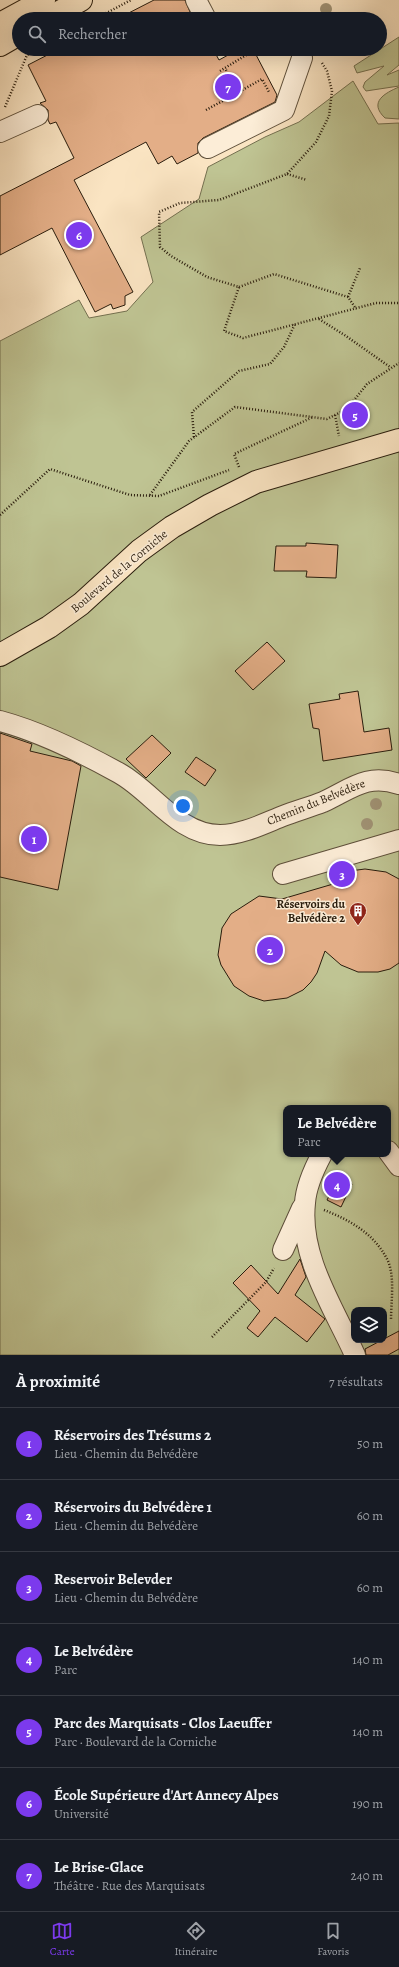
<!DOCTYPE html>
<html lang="fr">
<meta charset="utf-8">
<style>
:root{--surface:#171b24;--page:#20242c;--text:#f1f3f6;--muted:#9ea1a6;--line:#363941;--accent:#7c3aed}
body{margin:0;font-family:Alegreya,serif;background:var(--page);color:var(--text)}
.controls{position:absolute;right:12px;bottom:12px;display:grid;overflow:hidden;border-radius:8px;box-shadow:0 4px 16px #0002}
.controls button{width:36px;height:36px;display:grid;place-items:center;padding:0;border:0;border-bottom:1px solid var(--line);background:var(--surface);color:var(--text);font:20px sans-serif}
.you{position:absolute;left:183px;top:806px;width:14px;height:14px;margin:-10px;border:3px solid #fff;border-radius:50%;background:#1a73e8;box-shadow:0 0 0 6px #1a73e833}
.badge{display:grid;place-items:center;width:26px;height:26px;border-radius:50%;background:var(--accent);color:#fff;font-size:13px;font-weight:700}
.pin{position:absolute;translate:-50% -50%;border:2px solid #fff;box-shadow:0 1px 4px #0006}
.popup{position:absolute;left:283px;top:1105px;width:108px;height:52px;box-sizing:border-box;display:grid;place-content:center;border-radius:8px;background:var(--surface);filter:drop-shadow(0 1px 3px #0005);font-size:13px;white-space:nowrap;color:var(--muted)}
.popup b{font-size:15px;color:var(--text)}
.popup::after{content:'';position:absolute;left:50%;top:100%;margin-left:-8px;border:8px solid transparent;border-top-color:var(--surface)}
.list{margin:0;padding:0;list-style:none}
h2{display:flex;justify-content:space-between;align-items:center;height:52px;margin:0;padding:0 16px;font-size:17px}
h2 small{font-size:13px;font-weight:400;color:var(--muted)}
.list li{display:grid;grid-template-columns:26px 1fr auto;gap:12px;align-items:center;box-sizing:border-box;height:72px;padding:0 16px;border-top:1px solid var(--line)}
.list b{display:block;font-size:15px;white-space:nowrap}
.list p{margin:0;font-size:13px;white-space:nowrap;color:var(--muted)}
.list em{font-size:13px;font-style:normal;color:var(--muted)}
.icon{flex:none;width:22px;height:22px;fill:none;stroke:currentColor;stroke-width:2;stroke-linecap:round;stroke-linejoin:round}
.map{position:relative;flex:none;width:399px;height:1355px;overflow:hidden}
.search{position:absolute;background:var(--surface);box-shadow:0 4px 16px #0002;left:12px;right:12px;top:12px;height:44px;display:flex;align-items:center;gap:10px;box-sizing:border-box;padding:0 14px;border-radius:22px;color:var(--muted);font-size:15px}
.sheet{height:556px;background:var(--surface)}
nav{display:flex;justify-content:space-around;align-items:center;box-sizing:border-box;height:56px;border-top:1px solid var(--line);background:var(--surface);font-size:11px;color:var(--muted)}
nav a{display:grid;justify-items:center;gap:2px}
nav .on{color:var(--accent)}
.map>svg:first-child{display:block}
</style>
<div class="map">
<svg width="399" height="1355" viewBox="0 0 399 1355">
<rect width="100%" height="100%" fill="#fae4c2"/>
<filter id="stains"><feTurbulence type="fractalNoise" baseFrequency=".005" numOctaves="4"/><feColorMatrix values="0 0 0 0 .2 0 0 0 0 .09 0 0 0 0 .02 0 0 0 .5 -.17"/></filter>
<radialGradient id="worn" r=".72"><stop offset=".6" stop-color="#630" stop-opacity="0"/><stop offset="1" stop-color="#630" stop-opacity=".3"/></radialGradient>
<g fill="#bfc493" stroke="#747050" fill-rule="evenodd">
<polygon points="399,37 399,65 387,75 399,70 399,86 366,91 363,87 365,82 384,66 357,73 354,66"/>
<path d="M353,81L378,124L399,123V1355H0V341L79,300L89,318L127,311L153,282L141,237L199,199L208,167L265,137L299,122ZM286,1108H388V1154H286ZM354,1310H384V1340H354Z"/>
<path d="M399,87V119L385,118C368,102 385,93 399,87Z"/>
</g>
<g fill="#e3ae87" stroke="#2a1d0d">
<polygon points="154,0 185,0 193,19 117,19"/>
<polygon points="59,49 213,49 219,60 239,49 253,49 277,95 275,102 203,138 198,143 198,153 177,164 172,156 158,164 146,142 74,180 133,292 125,296 125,305 113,309 111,304 95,312 52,228 0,255 0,196 74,158 56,122 50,124 48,120 48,110 40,103 46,101 28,65"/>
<polygon points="306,543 338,545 336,578 306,577 307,571 274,571 276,546 306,546"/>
<polygon points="267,642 285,661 253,690 235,671"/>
<polygon points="358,691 364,732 389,728 392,750 323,761 319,729 313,728 309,704 340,699 339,694"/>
<polygon points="0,733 32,744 30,751 72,761 81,766 58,890 0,877"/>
<polygon points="152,735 171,753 146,778 126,759"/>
<polygon points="196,757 216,770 205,786 185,772"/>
<polygon points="365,869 386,872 399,879 399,963 390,969 378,972 358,972 341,965 325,951 317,973 311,982 303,990 287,998 264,1001 249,996 234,986 221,965 218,955 222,928 231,914 259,896 282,899 340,882 335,873"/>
<polygon points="339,1177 352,1184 341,1207 327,1200"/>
<polygon points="300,1259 306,1277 295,1295 325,1319 307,1342 275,1317 258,1337 247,1328 260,1311 233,1283 251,1265 278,1294"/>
<polygon points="399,1331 399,1349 388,1355 366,1355 365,1349"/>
</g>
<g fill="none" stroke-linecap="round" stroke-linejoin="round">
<defs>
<g id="minor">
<polyline points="196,0 206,19"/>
<polyline points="0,132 38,115"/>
<polyline points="208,148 284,110 302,58"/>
<path d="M0,721C41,732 81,752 119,773C152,791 178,835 220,835C241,835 263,824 283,816C296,811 310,807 323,802C351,789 367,773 399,784"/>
<polyline points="283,874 399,840"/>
<polyline points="388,1151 399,1166"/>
<path d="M322,1154C314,1169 306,1186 305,1203C299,1257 334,1308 355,1355"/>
<polyline points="283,1250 302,1208"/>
</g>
<g id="major">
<polyline points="47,19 81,0"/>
<polyline points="0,24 44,0"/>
<polyline points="0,45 19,34"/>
<polyline points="0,655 49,627 81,604 139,551 172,527 210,505 256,482 399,440"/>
</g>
</defs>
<use href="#minor" stroke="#5e4f3a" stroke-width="22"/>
<use href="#major" stroke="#2a1d0d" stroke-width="24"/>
<g stroke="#2a1d0d" stroke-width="2.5" stroke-dasharray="1 2" stroke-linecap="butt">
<polyline points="95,19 131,0"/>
<polyline points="322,63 327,71 332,91 329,116 316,142 287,174 219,200 180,203 159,212 160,247 171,256 207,277 239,287 224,331 243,338 376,303 399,303"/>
<polyline points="220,71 256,49"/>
<polyline points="231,80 236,77"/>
<polyline points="237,93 262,79 269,92"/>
<polyline points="5,107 27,55 39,49"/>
<polyline points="206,110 237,93 225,68"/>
<polyline points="287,174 307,180"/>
<polyline points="239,287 274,274 348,297 356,309"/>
<polyline points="348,297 360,268"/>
<polyline points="319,319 346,336 390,367"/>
<polyline points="335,415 339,436"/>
<polyline points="194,437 192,412 239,371 270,364 284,347 295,324"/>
<polyline points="239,467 234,454 313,417"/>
<polyline points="150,495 189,441 235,407 327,419 347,409 367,384 399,363"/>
<polyline points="0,515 50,469 130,495 159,496 229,470"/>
<path d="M324,1210C350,1220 375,1234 388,1261C395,1278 391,1302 391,1320"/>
<polyline points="212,1337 266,1282 274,1268"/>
</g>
<use href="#minor" stroke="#fcedd7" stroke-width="20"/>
<use href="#major" stroke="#fae4c2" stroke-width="22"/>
</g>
<g fill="#a09274">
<circle cx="326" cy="9" r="6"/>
<circle cx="376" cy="804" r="6"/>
<circle cx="367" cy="824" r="6"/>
</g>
<defs>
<symbol id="building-pin" viewBox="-11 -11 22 30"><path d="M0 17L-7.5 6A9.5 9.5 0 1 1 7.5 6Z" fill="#8f2418" stroke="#fcedd7"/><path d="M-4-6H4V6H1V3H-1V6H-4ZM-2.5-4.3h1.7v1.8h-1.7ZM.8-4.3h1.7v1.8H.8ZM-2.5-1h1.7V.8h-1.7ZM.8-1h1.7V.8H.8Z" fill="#fff"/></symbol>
</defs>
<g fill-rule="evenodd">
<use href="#building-pin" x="348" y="901" width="20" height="27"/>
</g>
<g text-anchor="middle" stroke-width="3" stroke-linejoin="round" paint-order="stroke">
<g font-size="12" fill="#2a1d0d" stroke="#fcedd7">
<text transform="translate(119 571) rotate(-40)" y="4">Boulevard de la Corniche</text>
<text transform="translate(316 802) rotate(-22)" y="4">Chemin du Belvédère</text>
</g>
<g font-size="12" font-weight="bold" fill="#2a1d0d" stroke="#fcedd7" text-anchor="end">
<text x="345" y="908">Réservoirs du<tspan x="345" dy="14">Belvédère 2</tspan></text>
</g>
</g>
<rect width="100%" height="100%" filter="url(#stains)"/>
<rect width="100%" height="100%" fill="url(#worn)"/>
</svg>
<div class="controls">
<button><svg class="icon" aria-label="layers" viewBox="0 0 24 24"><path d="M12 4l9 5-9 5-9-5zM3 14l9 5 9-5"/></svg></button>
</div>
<div class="you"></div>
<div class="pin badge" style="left:34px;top:839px">1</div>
<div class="pin badge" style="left:270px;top:950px">2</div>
<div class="pin badge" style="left:342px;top:874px">3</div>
<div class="pin badge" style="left:337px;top:1185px">4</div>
<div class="popup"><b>Le Belvédère</b>Parc</div>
<div class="pin badge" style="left:355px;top:415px">5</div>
<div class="pin badge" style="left:79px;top:235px">6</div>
<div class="pin badge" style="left:228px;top:87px">7</div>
<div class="search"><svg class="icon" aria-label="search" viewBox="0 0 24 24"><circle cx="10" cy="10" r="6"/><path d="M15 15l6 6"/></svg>Rechercher</div>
</div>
<section class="sheet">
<h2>À proximité<small>7 résultats</small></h2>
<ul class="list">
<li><span class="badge">1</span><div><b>Réservoirs des Trésums 2</b><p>Lieu · Chemin du Belvédère</p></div><em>50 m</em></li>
<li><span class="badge">2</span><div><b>Réservoirs du Belvédère 1</b><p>Lieu · Chemin du Belvédère</p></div><em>60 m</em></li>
<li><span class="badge">3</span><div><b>Reservoir Belevder</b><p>Lieu · Chemin du Belvédère</p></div><em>60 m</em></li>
<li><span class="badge">4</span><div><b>Le Belvédère</b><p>Parc</p></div><em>140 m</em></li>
<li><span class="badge">5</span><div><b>Parc des Marquisats - Clos Laeuffer</b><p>Parc · Boulevard de la Corniche</p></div><em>140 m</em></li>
<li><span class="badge">6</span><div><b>École Supérieure d'Art Annecy Alpes</b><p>Université</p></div><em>190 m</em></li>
<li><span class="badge">7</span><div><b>Le Brise-Glace</b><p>Théâtre · Rue des Marquisats</p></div><em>240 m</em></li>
</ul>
</section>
<nav>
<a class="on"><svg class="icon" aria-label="map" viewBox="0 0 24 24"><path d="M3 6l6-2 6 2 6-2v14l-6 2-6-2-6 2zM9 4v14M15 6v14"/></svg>Carte</a>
<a><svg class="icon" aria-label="directions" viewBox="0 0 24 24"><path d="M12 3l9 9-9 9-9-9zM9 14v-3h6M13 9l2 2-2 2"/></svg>Itinéraire</a>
<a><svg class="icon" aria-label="saved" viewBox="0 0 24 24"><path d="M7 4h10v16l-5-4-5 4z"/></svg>Favoris</a>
</nav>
